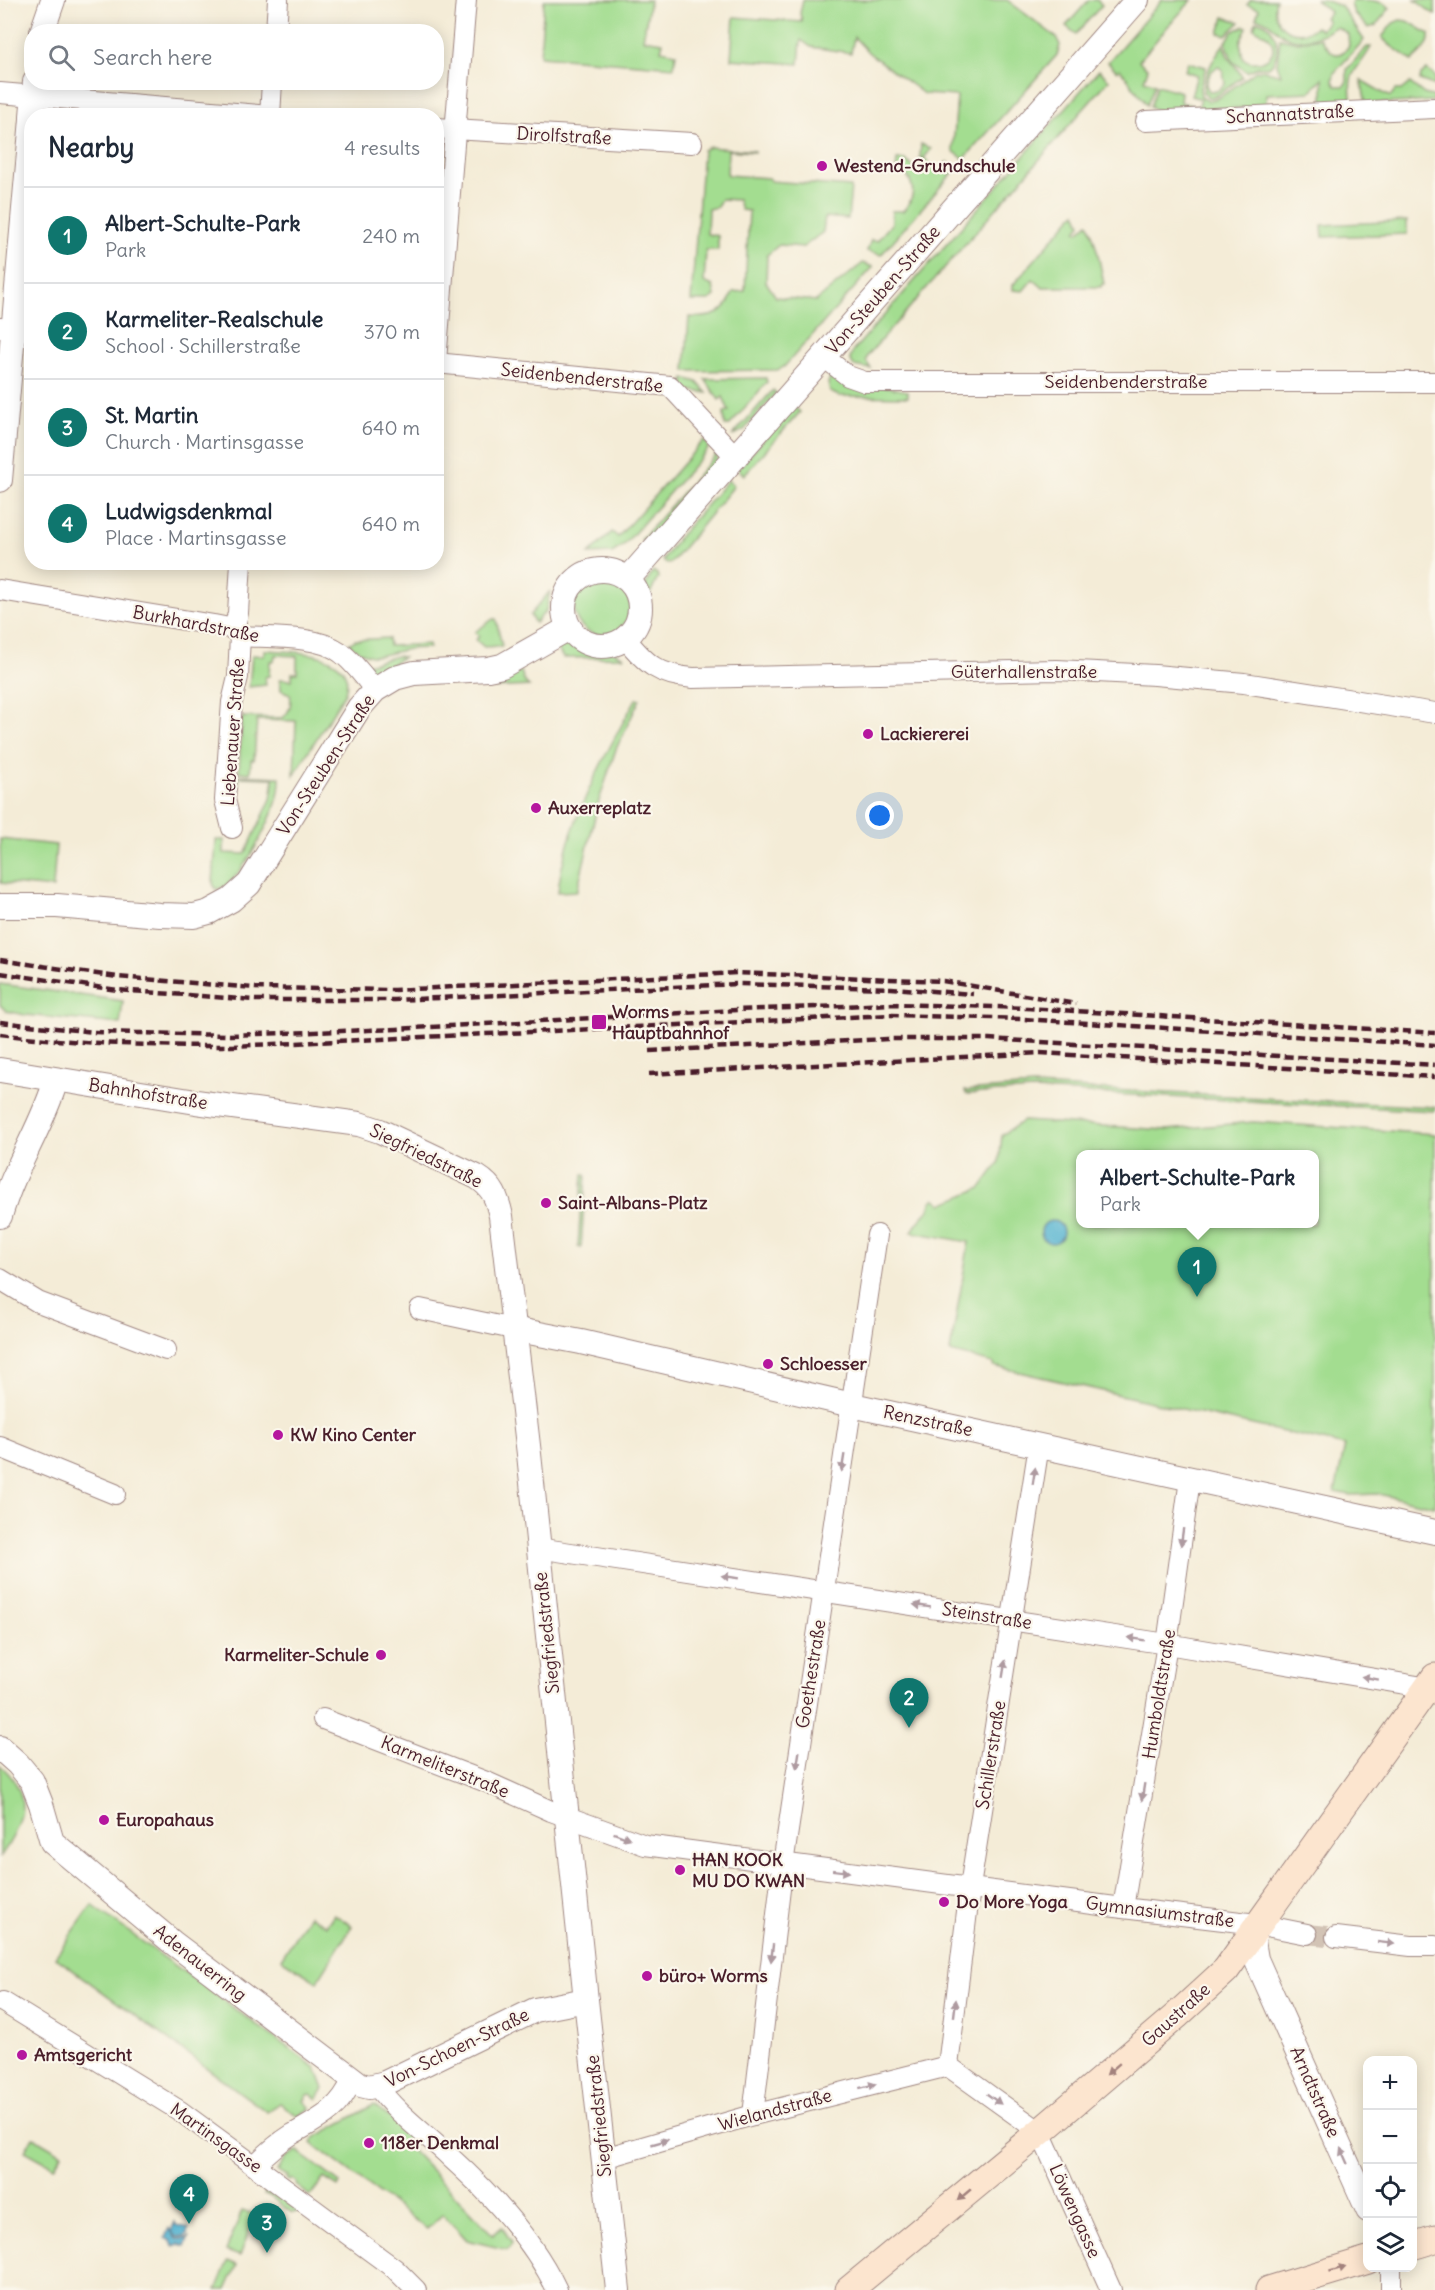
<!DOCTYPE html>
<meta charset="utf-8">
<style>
:root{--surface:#fff;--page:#f6f6f7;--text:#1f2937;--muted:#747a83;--line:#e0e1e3;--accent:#0f766e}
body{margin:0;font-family:Delius,sans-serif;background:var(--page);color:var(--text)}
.controls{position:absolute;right:18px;bottom:18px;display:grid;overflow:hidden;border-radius:12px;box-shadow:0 3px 15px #0003}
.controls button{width:54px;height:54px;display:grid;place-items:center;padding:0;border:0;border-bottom:2px solid var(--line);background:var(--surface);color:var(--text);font:30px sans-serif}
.you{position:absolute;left:880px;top:816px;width:21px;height:21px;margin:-15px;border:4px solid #fff;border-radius:50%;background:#1a73e8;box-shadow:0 0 0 9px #1a73e833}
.badge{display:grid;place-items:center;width:39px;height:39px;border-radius:50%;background:var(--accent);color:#fff;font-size:20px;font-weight:700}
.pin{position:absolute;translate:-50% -50px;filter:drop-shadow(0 2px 3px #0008)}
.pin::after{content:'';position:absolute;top:32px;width:21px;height:18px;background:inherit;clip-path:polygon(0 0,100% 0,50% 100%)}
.popup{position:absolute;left:1076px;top:1150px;width:243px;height:78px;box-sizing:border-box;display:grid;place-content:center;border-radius:12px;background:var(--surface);filter:drop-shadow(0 2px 4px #0005);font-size:20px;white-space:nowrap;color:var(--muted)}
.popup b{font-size:22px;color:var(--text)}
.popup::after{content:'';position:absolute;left:50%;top:100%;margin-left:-12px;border:12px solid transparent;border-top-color:var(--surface)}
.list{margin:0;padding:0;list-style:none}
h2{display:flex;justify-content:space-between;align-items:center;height:78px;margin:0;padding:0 24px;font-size:26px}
h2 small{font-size:20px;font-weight:400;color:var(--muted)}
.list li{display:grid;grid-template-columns:39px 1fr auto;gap:18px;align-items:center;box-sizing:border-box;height:96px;padding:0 24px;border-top:2px solid var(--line)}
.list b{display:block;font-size:22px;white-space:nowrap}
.list p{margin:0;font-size:20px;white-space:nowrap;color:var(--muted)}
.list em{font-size:20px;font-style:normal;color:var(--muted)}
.icon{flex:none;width:33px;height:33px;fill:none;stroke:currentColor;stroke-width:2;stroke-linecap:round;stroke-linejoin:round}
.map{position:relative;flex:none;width:1435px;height:2290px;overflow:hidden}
.search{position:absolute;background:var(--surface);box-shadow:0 3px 15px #0003;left:24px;top:24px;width:420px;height:66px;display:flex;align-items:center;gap:15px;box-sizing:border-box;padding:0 21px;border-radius:24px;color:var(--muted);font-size:22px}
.panel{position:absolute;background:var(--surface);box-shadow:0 3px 15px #0003;left:24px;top:108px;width:420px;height:462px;border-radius:24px}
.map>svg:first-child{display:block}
</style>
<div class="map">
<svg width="1435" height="2290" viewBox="0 0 1435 2290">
<rect width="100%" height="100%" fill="#fbf7ec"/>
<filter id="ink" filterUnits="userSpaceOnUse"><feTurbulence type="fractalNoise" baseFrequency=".0167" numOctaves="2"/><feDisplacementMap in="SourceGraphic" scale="12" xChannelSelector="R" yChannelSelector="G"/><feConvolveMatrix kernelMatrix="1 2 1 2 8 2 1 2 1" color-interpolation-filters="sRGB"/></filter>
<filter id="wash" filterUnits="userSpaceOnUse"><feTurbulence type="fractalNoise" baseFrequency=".008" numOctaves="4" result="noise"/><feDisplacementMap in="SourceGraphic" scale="24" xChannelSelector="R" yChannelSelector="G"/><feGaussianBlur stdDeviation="1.35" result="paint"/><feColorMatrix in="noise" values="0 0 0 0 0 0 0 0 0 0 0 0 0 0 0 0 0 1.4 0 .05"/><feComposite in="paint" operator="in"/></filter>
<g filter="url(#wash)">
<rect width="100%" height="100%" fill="#f4ecd7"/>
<g fill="#a3dd90" stroke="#767e5e" stroke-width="1.5" fill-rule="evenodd">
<polygon points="544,0 650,0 643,39 663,42 661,50 676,53 674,67 540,56"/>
<polygon points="803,0 1007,0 1056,37 1060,45 1057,55 964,159 953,151 957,96 924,94 869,53 854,37 851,53 811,47 801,40 799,64 731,59 734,17 802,22 800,13"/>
<polygon points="1089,0 1097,0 1102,5 1076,34 1066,26"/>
<polygon points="1162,0 1192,0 1169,25 1139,61 1148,69 1144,80 1155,84 1147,105 1120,69 1117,71 1108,62"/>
<path d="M1251,0H1276C1269,26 1295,42 1316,27L1321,30L1328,21L1325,18L1330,12L1316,0H1323L1341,6L1364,40L1334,73L1333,81L1336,86H1344L1347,81V69L1367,47H1371C1357,73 1346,69 1352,104L1323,106V78L1310,92L1266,94V107L1159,111L1150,107L1157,85L1181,92L1180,102L1198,107L1201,99L1191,96L1197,75L1185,71L1188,62L1206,67L1200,88L1201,97L1208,101L1220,97L1256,71L1263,70L1281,75L1277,64L1280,38L1298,42L1320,38C1328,48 1335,64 1349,46L1348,34L1337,27C1330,28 1328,33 1321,35C1314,38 1305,40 1297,40C1279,39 1273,20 1256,18L1259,9L1247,5Z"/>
<path d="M1352,0C1365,0 1383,0 1390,8L1375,26L1368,28L1354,13L1351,4Z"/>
<polygon points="1415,0 1435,0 1435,15"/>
<polygon points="1224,17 1240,22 1226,35 1219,33"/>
<path d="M1400,20L1408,21L1429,34C1431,46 1420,53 1412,61C1403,53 1389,47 1382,37L1393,23Z"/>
<path d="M1256,21C1277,22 1284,55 1269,67H1258L1247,72L1232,61L1226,42L1232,32L1244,26L1247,27L1240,42L1243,58C1256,69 1282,57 1270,39C1266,33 1259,32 1254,28Z"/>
<path d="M1224,44C1226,61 1237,64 1242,77L1218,95L1208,98L1203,92C1205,74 1213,58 1224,44ZM1219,67L1223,71L1225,84L1217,91H1209L1206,85C1208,78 1211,68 1219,67Z"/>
<polygon points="1099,70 1109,80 868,355 866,361 871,369 854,366 850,359 853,351"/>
<polygon points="1427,70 1435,76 1435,86 1420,80 1421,75"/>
<polygon points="1361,80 1390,97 1395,90 1401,90 1410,83 1424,94 1435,97 1435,101 1366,104"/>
<path d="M921,144L931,149L924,158L938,171L947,162L956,169L881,255L867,251L871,240L877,241L892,223V211H903C915,198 916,187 905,173L896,172L897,160H905L915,168L923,159L920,158Z"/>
<path d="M709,147L755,151V152L728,150L727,175L769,178L770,181L851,187L848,219L825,217L823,232L803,247L779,245L767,255L766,282L776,297L816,301L863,263L873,267L784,367L777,370L685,371L689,317C712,319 726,314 733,292L745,291L749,211L741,210L738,200L721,199L717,207L708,209L707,234L718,236V250H706L704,282L713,286L715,296L708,301H691L703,150Z"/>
<polygon points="1076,212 1081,224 1076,231 1078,232 1088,223 1090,226 1098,254 1104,284 1102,284 1101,287 1042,287 1033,279 1023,291 1013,290 1013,285"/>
<polygon points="1407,221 1407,234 1323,237 1322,225"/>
<polygon points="831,376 908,391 908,397 839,396 830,392 828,383"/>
<polygon points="684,378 697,382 707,393 687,390 684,389"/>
<polygon points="766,378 767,382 729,426 725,426 724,412 729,411 723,397 719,400 705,379"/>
<polygon points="773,390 776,393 744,430 732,436"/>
<polygon points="793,406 800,412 744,475 738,469"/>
<polygon points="704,440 708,445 708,449 623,546 612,553 589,554 612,532 618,537"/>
<polygon points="718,452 717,460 645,544 641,540"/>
<polygon points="728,480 734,486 671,563 666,563 663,560 679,537"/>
<polygon points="653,571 657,574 658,578 647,599 645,599 646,584"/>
<circle cx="602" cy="607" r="28"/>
<polygon points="550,591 546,611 535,623 530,615"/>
<polygon points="493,619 496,619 502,646 484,647 476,640 479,636 475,632"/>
<path d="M388,638L389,646L429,644V648C421,648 412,648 404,650C377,655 374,663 349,644L355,640Z"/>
<polygon points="575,644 596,650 614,652 624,657 563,658 557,648 563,645"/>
<path d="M265,650C290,651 359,651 345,693L294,775L296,721L257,720L254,760H251L250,773L239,772L242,717L282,718C290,713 292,703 290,694L281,690L280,679L292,680V673H297V656L275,655L274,661H270L269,676L265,677L266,685L249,687L252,655L264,656Z"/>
<path d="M397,656L403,657C387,665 381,680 364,665Z"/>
<polygon points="521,671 524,681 529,686 494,688 492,677"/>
<path d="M636,699H640L616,749L598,804L577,891L558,892C564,829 605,754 636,699Z"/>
<path d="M234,775L280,777C280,785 279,793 277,800C271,820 238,890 215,889L213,883L216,840H224V853L245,854L271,799L274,778L239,777L238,801L240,809L236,813L233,807Z"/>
<polygon points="0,839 56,845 53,888 1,883"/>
<polygon points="0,984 123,1001 120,1024 25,1015 6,1011 0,1005"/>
<polygon points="1034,1086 1435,1107 1435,1111 1034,1090 966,1094 965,1091"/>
<path d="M1023,1121L1167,1130L1253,1122L1435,1134V1506L1378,1494L1350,1495L1335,1492L1345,1446L993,1366V1363L950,1352L969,1242L912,1232C916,1223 922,1218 928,1211C931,1206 930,1202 935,1198L942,1204L981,1188L999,1163L1002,1135ZM1080,1154H1314V1224H1080Z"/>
<polygon points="583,1174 586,1175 581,1248 578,1247"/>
<path d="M0,1765C35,1795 23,1825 0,1857Z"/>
<polygon points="92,1905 316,2068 324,2089 317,2099 311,2094 308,2095 304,2101 311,2108 298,2116 280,2103 267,2112 55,1957"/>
<polygon points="334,1914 352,1926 317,1982 281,1959 309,1915 326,1926"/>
<polygon points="374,2105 416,2138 408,2146 493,2235 502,2227 512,2243 508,2250 467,2240 443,2214 427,2229 311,2143 314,2138"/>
<polygon points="33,2137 62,2154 54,2167 25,2151"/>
<polygon points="297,2151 340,2183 338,2187 324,2178 310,2196 296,2185 297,2183 292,2179 290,2181 287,2179 288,2176 277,2171 286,2157"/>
<polygon points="264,2187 271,2189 298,2212 292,2213 268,2195 265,2195"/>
<polygon points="242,2211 255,2215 240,2256 226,2251"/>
<polygon points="228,2261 237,2265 226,2290 216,2290"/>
</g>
<g fill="#50b1cf" stroke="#4d687d" stroke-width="1.5">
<circle cx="1052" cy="1232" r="11"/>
<polygon points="175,2222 176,2225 189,2228 185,2237 176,2237 171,2231"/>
<polygon points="169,2228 176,2239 186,2239 189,2236 185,2246 179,2244 173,2246 171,2241 165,2238"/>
</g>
</g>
<g filter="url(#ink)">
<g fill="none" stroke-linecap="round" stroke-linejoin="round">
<polyline stroke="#d2c3b5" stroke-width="20" stroke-dasharray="20 10" stroke-linecap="butt" points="1307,1934 1336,1937"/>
<defs>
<g id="minor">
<polyline points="276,32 278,0"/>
<polyline points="0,93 270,116"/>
<polyline points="270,116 272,82"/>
<polyline points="1146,121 1435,108"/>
<polyline points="436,128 692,143"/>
<polyline points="0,328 32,331"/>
<polyline points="824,357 848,376 865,382 1435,382"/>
<polyline points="436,361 466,0"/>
<polyline points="436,363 670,386 735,456"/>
<path d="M0,590L214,625L234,629L240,636C269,638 316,635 340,652C354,662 364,677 375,690"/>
<polyline points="234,629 238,613 241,562"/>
<path d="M625,638C647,665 658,675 693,678L1057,670L1155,675L1244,683L1435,713"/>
<polyline points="232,828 225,800 232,702 238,677 240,636"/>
<polyline points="0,1279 38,1302 166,1350"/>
<polyline points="420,1309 513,1329"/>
<polyline points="0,1447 115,1494"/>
<polyline points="538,1548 1167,1644 1435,1689"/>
<polyline points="323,1719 489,1783 551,1811 645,1845 1123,1908 1257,1924 1307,1934"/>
<polyline points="1123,1908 1167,1644 1190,1479"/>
<polyline points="1336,1937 1411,1946 1435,1946"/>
<polyline points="3,2002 180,2111 395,2269 416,2290"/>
<polyline points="948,2066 970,1887 1039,1445"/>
<polyline points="948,2066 1040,2132 1111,2290"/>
<path d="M377,2086C396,2113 426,2134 450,2157C492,2195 533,2239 557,2290"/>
<polyline points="753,2115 783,1864 877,1235"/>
<polyline points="604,2158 753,2115 948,2066"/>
<path d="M255,2165C266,2154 278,2143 291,2135C317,2120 340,2110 352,2080"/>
<polyline points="1391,2268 1391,2290"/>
</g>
<g id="tertiary">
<polyline points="42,32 53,0"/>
<polyline points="32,116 35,82"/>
<polyline points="0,480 32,119"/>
<circle cx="602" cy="608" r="38"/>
<polyline points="628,579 1137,0"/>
<polyline points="0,906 57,906 160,915 194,916 209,912 231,900 249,884 359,708 375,690 395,678 414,673 488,669 502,666 569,628"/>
<path d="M0,1070L196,1102L359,1124L380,1131L477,1177C493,1187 497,1198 501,1216L529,1454L586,2000L618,2290"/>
<path d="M0,1216C14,1166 42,1128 56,1080"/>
<polyline points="513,1329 581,1342 852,1405 1435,1532"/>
<polyline points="0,1748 18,1764 32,1781 41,1804 52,1842 172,1942 361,2085 369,2087 385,2083 535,2010 586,2000"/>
<polyline points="1257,1924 1253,1941 1256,1959 1368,2210"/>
</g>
<g id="secondary">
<polyline points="1412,2246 1435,2239"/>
<polyline points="849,2290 1040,2132 1176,2016 1226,1970 1435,1677"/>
<polyline points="1269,2290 1368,2260"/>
</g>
</defs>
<use href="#minor" stroke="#9f8681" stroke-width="22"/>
<use href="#tertiary" stroke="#9f8681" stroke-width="26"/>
<use href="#secondary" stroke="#9f8681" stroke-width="29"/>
<use href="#minor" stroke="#fff" stroke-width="20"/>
<use href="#tertiary" stroke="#fff" stroke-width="24"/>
<use href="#secondary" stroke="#fce5cf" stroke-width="27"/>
<g stroke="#4a1f2b" stroke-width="4.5" stroke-dasharray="9 4.5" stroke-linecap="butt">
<polyline points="0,960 118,977 255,988 394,990 737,973 943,981 1076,1004"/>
<polyline points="0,973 117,990 255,1000 394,1000 737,984 891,988 973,994"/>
<polyline points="0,1022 94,1032 230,1035 397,1029 737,1010 894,1004 1027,1008 1435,1033"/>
<path d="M0,1034C77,1044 153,1046 231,1046L892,1015L1023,1019L1435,1045"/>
<polyline points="650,1051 887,1039 989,1039 1435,1065"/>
<polyline points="649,1074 1040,1053 1435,1077"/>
</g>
</g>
<defs><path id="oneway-solid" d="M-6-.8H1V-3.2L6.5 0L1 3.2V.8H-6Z" transform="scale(1.5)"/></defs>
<g fill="#ae9aa0">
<use href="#oneway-solid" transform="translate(843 1463) rotate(99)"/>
<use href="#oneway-solid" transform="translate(1034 1476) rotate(-81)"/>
<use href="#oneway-solid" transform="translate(1182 1537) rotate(98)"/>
<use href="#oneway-solid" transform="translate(730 1577) rotate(-171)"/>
<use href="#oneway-solid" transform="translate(922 1606) rotate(-171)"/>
<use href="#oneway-solid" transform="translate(1136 1639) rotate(-171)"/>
<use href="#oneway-solid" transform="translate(1004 1669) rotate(-81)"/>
<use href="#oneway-solid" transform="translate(1370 1678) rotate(-170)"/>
<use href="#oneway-solid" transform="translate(798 1760) rotate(99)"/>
<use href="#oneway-solid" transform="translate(1143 1792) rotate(99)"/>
<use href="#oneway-solid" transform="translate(622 1836) rotate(20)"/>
<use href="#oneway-solid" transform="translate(841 1871) rotate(7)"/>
<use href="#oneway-solid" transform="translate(1386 1943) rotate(7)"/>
<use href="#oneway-solid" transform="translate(772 1953) rotate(97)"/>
<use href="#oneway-solid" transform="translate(955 2008) rotate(-83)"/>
<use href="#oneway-solid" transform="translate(868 2086) rotate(-14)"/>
<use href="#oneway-solid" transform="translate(994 2099) rotate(36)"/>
<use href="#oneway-solid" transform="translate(660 2142) rotate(-16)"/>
<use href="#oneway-solid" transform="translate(1344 2156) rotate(-114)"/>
</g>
<g fill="#a3827d">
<use href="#oneway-solid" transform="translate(1113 2069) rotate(139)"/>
<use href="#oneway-solid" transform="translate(964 2195) rotate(140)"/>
<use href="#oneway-solid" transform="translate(1338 2269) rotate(-17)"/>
</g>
</g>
<g fill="#b5179e" stroke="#fbf7ec" stroke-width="2">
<circle cx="822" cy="166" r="6"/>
<circle cx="868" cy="734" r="6"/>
<circle cx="536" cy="808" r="6"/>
<rect x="591" y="1014" width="16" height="16" rx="3"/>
<circle cx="546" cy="1203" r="6"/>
<circle cx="768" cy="1364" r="6"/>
<circle cx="278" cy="1435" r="6"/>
<circle cx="381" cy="1655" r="6"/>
<circle cx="104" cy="1820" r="6"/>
<circle cx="680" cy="1870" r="6"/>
<circle cx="944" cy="1902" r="6"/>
<circle cx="647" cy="1976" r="6"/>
<circle cx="22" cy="2055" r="6"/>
<circle cx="369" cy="2143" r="6"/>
</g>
<g text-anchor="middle" stroke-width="4.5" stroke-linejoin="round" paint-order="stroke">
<g font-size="18" fill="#4a1f2b" stroke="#fbf7ec">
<text transform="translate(1290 114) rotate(-3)" y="6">Schannatstraße</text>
<text transform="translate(564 136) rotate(3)" y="6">Dirolfstraße</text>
<text transform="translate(883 290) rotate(-49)" y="6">Von-Steuben-Straße</text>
<text transform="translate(582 378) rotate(6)" y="6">Seidenbenderstraße</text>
<text x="1126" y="388">Seidenbenderstraße</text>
<text transform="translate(196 624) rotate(11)" y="6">Burkhardstraße</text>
<text x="1024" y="678">Güterhallenstraße</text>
<text transform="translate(233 732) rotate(-86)" y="6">Liebenauer Straße</text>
<text transform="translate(326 765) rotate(-57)" y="6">Von-Steuben-Straße</text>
<text transform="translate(148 1094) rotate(9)" y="6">Bahnhofstraße</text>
<text transform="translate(426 1156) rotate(26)" y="6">Siegfriedstraße</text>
<text transform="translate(928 1421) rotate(12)" y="6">Renzstraße</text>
<text transform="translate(987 1616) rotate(9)" y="6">Steinstraße</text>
<text transform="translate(547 1633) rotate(-96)" y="6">Siegfriedstraße</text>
<text transform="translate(811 1674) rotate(-81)" y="6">Goethestraße</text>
<text transform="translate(1159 1694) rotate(-81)" y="6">Humboldtstraße</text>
<text transform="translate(991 1755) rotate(-81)" y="6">Schillerstraße</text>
<text transform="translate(445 1767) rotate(22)" y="6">Karmeliterstraße</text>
<text transform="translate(1160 1912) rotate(7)" y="6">Gymnasiumstraße</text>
<text transform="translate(200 1963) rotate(38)" y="6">Adenauerring</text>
<text transform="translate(1176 2015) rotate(-42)" y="6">Gaustraße</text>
<text transform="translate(457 2048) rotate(-26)" y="6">Von-Schoen-Straße</text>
<text transform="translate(1315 2092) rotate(66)" y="6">Arndtstraße</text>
<text transform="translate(775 2110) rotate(-15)" y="6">Wielandstraße</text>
<text transform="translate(599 2116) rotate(-96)" y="6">Siegfriedstraße</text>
<text transform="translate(216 2138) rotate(35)" y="6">Martinsgasse</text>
<text transform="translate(1075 2211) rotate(66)" y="6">Löwengasse</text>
</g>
<g font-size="18" font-weight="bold" fill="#4a1f2b" stroke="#fbf7ec" text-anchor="start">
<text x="834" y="172">Westend-Grundschule</text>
<text x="880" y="740">Lackiererei</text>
<text x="548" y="814">Auxerreplatz</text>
<text x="612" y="1018">Worms<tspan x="612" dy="21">Hauptbahnhof</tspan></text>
<text x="558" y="1209">Saint-Albans-Platz</text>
<text x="780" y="1370">Schloesser</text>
<text x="290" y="1441">KW Kino Center</text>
<text x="369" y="1661" text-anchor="end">Karmeliter-Schule</text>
<text x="116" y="1826">Europahaus</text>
<text x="692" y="1866">HAN KOOK<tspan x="692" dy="21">MU DO KWAN</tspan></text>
<text x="956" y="1908">Do More Yoga</text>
<text x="659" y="1982">büro+ Worms</text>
<text x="34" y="2061">Amtsgericht</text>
<text x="381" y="2149">118er Denkmal</text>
</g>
</g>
</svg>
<div class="controls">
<button>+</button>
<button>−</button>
<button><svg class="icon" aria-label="locate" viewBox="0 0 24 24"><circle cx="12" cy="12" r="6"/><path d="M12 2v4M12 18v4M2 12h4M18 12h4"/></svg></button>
<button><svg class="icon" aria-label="layers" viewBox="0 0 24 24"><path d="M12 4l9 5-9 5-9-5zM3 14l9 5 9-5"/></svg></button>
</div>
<div class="you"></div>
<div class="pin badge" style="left:1197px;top:1297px">1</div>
<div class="popup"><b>Albert-Schulte-Park</b>Park</div>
<div class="pin badge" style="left:909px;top:1728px">2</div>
<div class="pin badge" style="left:267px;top:2253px">3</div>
<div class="pin badge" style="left:189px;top:2224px">4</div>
<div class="search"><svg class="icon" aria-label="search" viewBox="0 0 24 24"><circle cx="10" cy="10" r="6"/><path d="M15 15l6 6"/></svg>Search here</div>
<section class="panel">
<h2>Nearby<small>4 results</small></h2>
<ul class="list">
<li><span class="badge">1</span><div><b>Albert-Schulte-Park</b><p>Park</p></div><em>240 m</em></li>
<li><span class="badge">2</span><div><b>Karmeliter-Realschule</b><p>School · Schillerstraße</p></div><em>370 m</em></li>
<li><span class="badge">3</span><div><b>St. Martin</b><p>Church · Martinsgasse</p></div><em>640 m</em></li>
<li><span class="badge">4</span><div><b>Ludwigsdenkmal</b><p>Place · Martinsgasse</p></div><em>640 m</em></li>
</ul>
</section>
</div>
